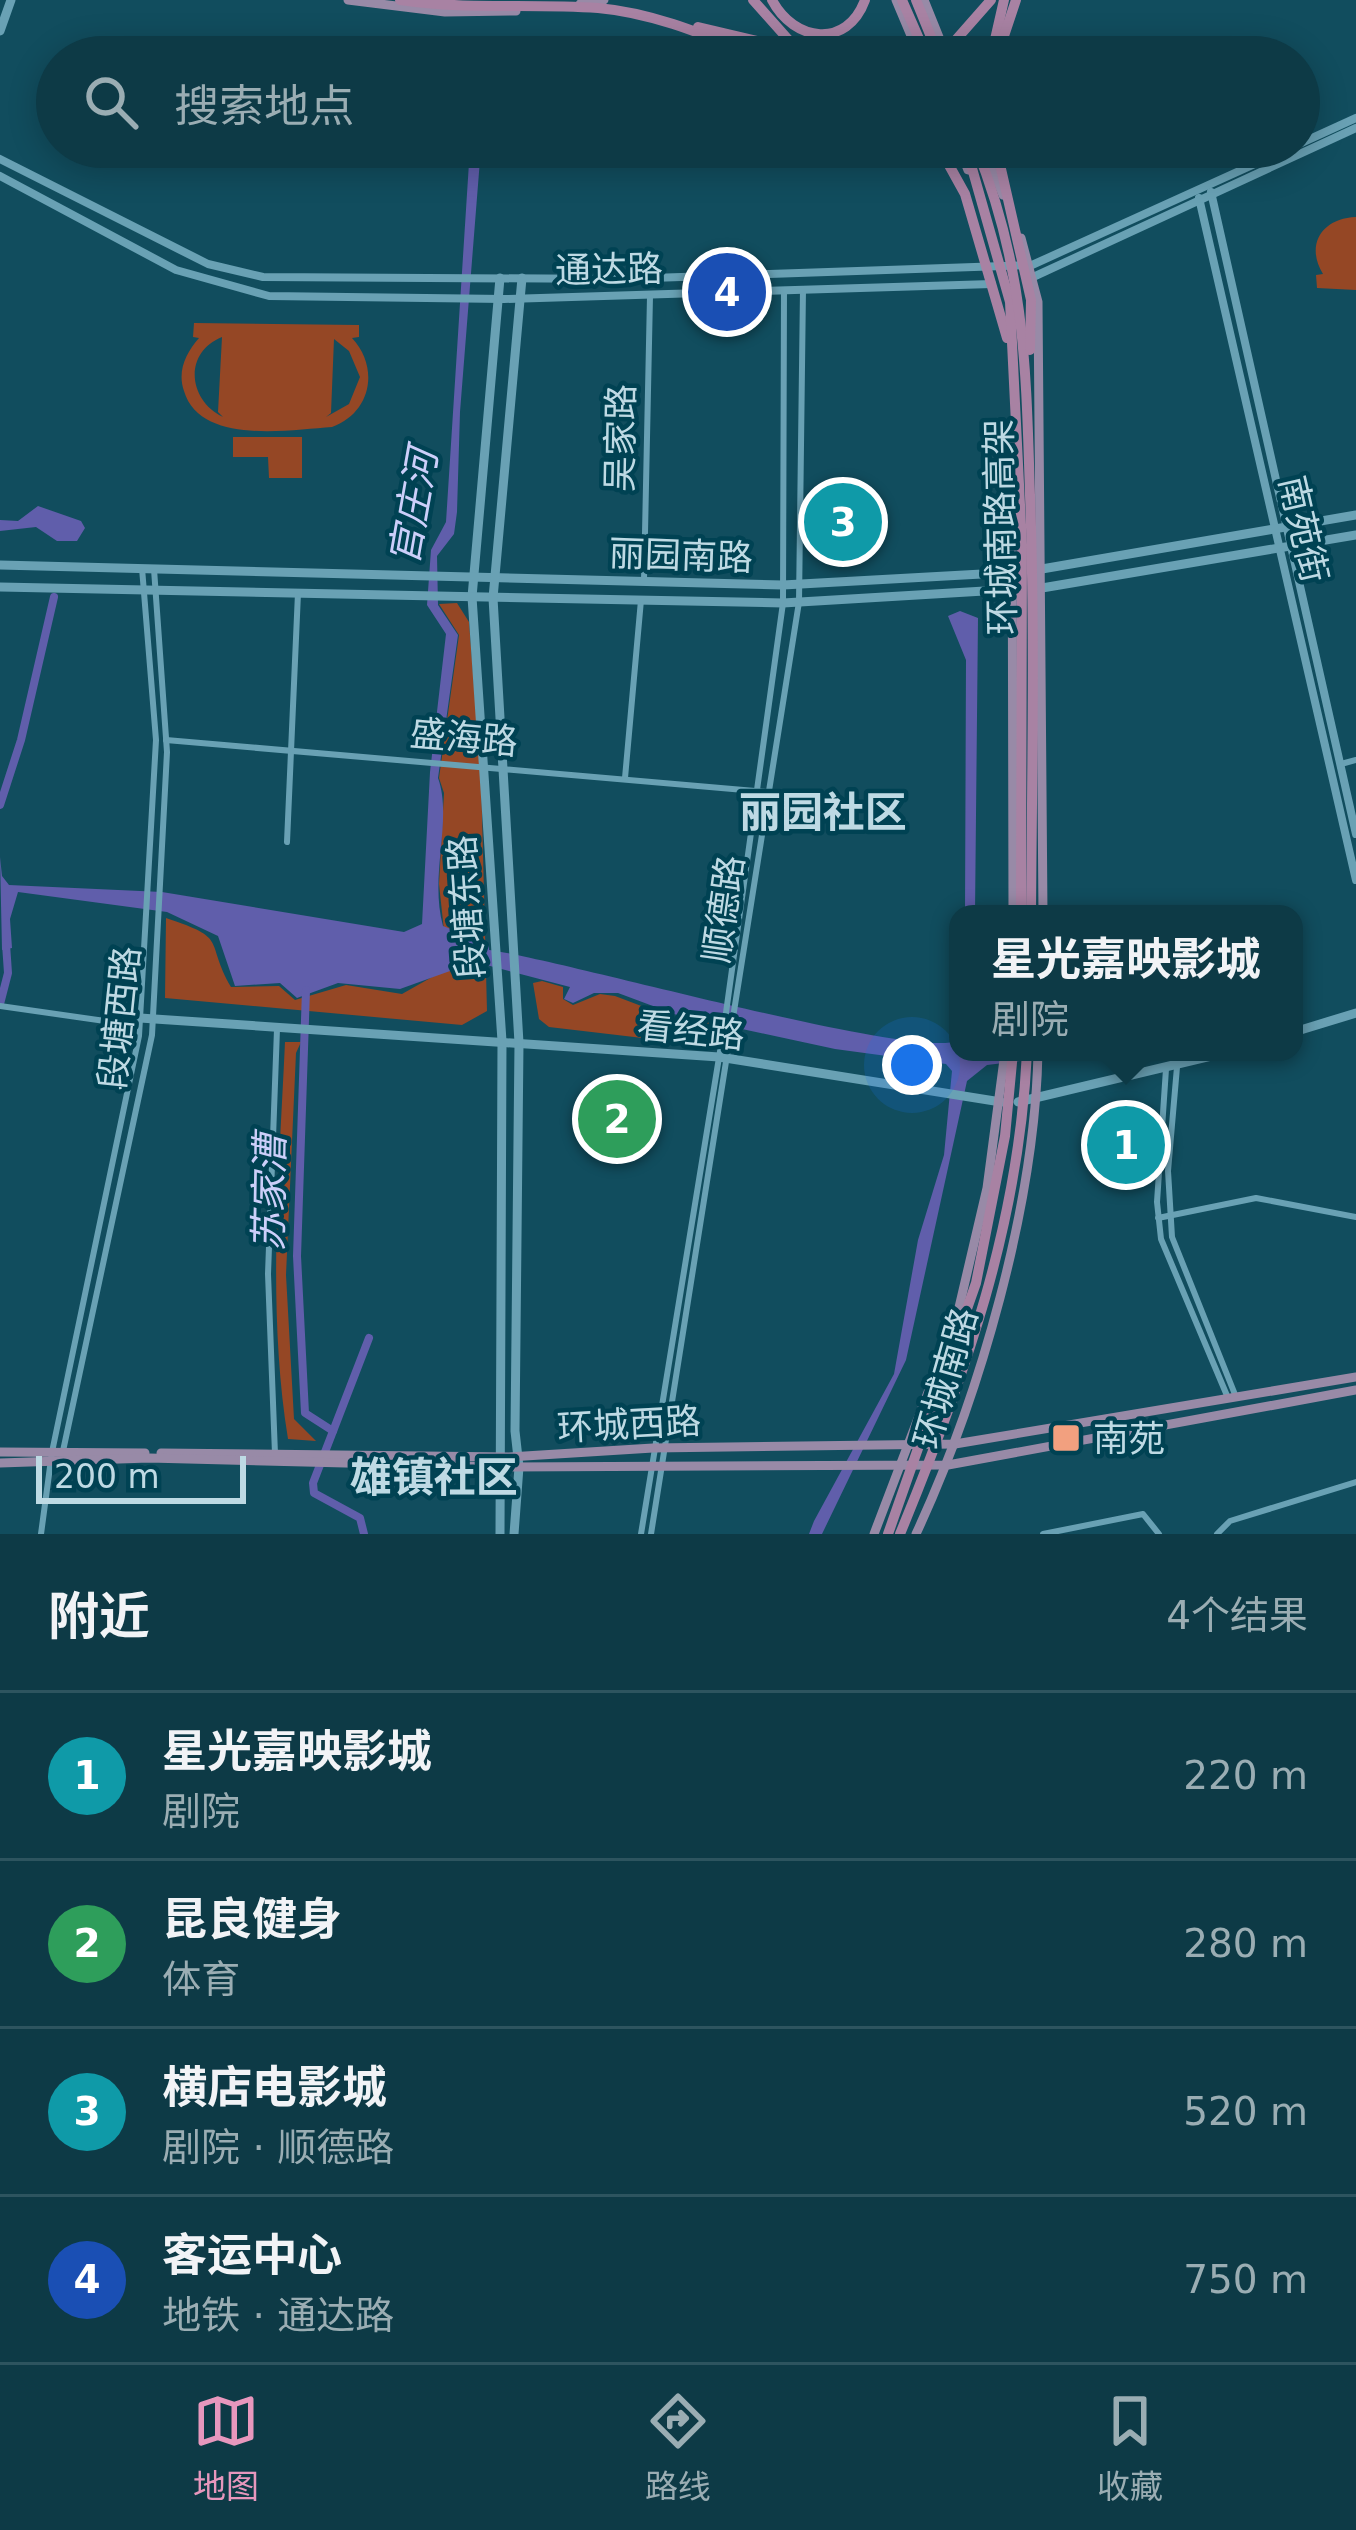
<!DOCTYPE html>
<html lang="zh">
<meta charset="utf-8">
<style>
:root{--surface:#0d3a46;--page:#1b4551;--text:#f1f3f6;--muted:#9aadb3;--line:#2d545f;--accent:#e797bd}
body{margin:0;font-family:"DejaVu Sans","Noto Sans SC",sans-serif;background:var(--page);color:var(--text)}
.scale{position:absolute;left:36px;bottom:30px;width:210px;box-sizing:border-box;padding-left:12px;border:6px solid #bedae4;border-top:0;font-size:33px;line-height:42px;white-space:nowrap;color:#bedae4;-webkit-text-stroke:9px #004253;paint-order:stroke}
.you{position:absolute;left:912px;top:1065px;width:42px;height:42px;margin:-30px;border:9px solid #fff;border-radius:50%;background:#1a73e8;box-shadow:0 0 0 18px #1a73e833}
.badge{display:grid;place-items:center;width:78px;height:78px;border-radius:50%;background:var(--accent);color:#fff;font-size:39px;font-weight:700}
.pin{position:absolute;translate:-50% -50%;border:6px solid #fff;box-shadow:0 3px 12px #0006}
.popup{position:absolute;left:949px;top:905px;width:354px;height:156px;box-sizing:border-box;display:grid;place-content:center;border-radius:24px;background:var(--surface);filter:drop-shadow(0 3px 9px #0005);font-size:39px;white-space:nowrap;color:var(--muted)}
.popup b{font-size:45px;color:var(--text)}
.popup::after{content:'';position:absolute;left:50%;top:100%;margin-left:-24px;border:24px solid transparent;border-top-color:var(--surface)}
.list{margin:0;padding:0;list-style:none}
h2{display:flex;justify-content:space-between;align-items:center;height:156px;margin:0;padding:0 48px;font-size:51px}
h2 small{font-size:39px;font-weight:400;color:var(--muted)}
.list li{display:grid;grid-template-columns:78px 1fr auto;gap:36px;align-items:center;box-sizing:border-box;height:168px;padding:0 48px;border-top:3px solid var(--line)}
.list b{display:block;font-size:45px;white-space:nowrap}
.list p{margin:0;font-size:39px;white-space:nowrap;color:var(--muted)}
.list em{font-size:39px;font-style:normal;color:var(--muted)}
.icon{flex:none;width:66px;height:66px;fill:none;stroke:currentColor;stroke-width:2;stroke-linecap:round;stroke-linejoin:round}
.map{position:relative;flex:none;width:1356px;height:1534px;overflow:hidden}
.search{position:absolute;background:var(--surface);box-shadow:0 6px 30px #0003;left:36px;right:36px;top:36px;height:132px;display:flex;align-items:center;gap:30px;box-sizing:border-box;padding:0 42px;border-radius:66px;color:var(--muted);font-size:45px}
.sheet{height:828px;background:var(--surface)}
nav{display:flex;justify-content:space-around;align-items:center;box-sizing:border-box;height:168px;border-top:3px solid var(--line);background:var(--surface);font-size:33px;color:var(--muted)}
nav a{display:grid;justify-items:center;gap:6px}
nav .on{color:var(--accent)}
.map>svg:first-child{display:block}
</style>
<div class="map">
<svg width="1356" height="1534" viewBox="0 0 1356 1534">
<rect width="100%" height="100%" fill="#114d5e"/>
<g fill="#954725" fill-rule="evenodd">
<path d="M1356,217V290L1317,288L1316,275L1323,274C1305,245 1322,218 1356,217Z"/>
<path d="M194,323L359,325V337L352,338C380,368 371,413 332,427C288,430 200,445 184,391C177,371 186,353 199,338L193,337ZM222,337L218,412L223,417C188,400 183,353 222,337ZM334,339L349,351L360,377L349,404L326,417L331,413Z"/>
<polygon points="233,437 302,437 302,478 269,478 268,457 233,457"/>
<path d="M457,603L469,622L481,776L487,1011L462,1025L165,998L166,918C230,939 204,940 231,987L279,986L295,1000L346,985L402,994L448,968L439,884L444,793L439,778L459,635L439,604Z"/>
<polygon points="542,981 563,987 563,999 573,1005 600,994 615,996 673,1018 713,1023 712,1036 702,1045 549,1027 539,1019 533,983"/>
<path d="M285,1042H301L296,1053L286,1275L294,1419L316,1441L288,1439C267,1309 279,1174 285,1042Z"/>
</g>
<g fill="#605eab">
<path d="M470,147H481L460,412L457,512L454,534L437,556L438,605L458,635L438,778C453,820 429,875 443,926L489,944V950C560,959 922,1062 958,1040V1052H1091L987,1065L967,1081L906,1360L822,1534H809L814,1521L894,1374L918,1240L944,1155L952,1071L946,1064L835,1049L677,1015L618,993H594L573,1003L564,999L570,987L475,962L400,989L338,983L297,998L280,983L235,986L218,936L167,912L18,892L10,919L12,948L2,950L0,857L2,876L9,885L162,892L404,932L422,924L430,772L446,634L427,605L431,550L446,522Z"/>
<polygon points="38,506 81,521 85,528 77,541 57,541 36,527 0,531 0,520 18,521"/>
<polygon points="960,611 978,618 975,914 965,914 966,660 948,616"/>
</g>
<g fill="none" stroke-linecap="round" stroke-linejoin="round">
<g stroke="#605eab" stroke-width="8">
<polyline points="0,805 21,740 54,597"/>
<polyline points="306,990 297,1256 305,1413 333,1431"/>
<polyline points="0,1004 8,973 6,944"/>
<polyline points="364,1534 360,1518 314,1493 313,1483 369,1338"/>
</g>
<g stroke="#69a1b4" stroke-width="6">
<polyline points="644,580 650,296"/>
<polyline points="166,740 767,792"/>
<polyline points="1341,764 1356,760"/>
<polyline points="625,778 641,600"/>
<polyline points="287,842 298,593"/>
<polyline points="0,1006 105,1021 140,1018"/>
<polyline points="1177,1067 1168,1171 1172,1237 1236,1397"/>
<polyline points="1166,1069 1157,1202 1161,1239 1228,1398"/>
<polyline points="1158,1218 1256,1198 1356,1217"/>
<polyline points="63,1451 152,1035 167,752 154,569"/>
<polyline points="275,1454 268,1274 277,1029"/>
<polyline points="41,1534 52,1452 139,1036 156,740 142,568"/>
<polyline points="641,1534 724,1027 783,603 784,290"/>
<polyline points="651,1534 799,602 803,289"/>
<polyline points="1043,1534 1143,1514 1159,1534"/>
<polyline points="1217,1534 1230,1521 1356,1482"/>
</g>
<g stroke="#69a1b4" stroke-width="8">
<polyline points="1299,144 1356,118"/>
<polyline points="0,159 208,264 263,277 621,279 1032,265 1292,147"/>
<polyline points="0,176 176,270 269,296 504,299 992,284"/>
<polyline points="1211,192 1356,834"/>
<polyline points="1199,198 1356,880"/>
<polyline points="1031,278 1356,128"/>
</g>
<g stroke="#69a1b4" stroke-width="9">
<polyline points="0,31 11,0"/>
<polyline points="500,278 472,597 502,1041 500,1534"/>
<polyline points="0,565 783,585 1020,572"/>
<polyline points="1036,570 1356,515"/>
<polyline points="0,587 783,603 1019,589"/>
<polyline points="1036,589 1356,535"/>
<polyline points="140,1018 719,1057 1001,1102"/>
<polyline points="1294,1032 1356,1013"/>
<polyline points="1018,1102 1228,1052"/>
<polyline points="514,1534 519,1467 515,1431 519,1043 493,598 522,278"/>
</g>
<g stroke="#988aa7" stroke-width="9">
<polyline points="348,0 445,12 516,11"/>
<polyline points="896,0 920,57"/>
<polyline points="924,0 947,57"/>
<polyline points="580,4 604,0"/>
<polyline points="959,147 968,170"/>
<polyline points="984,147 1003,195"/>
<polyline points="1021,238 1038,302 1043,914"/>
<polyline points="1012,438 1013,914"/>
<polyline points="0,1452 145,1453"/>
<polyline points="161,1453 509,1457 653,1448 955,1444 1356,1377"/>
<polyline points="0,1463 149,1458 507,1467 948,1465 1356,1390"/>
<polyline points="479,1467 501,1494"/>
<polyline points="874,1534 957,1316 987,1188 1005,1052"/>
<path d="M916,1534C980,1396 1035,1204 1038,1052"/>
</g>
<g stroke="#a882a3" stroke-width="10">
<path d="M400,0C466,10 532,3 598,8C655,13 707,36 759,57"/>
<polyline points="753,0 794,46"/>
<path d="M772,0C794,42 847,49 865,0"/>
<polyline points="902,0 927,57"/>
<polyline points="916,0 938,54"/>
<polyline points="698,27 824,57"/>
<polyline points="924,57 954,42 991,0"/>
<polyline points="991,57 1004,0"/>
<polyline points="997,57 1016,0"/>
<polyline points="939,147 965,194 1007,338"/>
<polyline points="966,147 1010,302 1022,545 1021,914"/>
<path d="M976,147C1025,269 1026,366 1030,495C1035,634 1032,774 1031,914"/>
<polyline points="996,147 1031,300 1030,350"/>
<polyline points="888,1534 976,1283 1005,1136 1013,1052"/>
<path d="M900,1534C965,1376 1019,1225 1027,1052"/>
</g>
</g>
<rect fill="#f2a07f" stroke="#004253" stroke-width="4.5" x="1051" y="1423" width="30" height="30" rx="6"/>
<g text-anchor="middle" stroke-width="9" stroke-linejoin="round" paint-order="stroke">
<g font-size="36" fill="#bedae4" stroke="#004253">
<text transform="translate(609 269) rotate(-1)" y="13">通达路</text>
<text transform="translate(620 438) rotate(-89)" y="13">吴家路</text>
<text transform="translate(1000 527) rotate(-91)" y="13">环城南路高架</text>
<text transform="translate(1304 529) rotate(77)" y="13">南苑街</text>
<text transform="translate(681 555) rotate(2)" y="13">丽园南路</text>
<text transform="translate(464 737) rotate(5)" y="13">盛海路</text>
<text transform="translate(466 907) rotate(-94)" y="13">段塘东路</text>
<text transform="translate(723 909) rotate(-82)" y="13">顺德路</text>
<text transform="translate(119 1018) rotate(-84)" y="13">段塘西路</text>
<text transform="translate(691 1030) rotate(6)" y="13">看经路</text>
<text transform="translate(945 1378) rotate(-74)" y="13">环城南路</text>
<text transform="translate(629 1424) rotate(-3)" y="13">环城西路</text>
</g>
<g font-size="36" fill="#bedae4" stroke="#004253" text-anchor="start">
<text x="1093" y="1451">南苑</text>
</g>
<g font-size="39" font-style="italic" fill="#cccffa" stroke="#004253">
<text transform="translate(413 507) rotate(-80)" y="14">官庄河</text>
<text transform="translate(269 1193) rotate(-89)" y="14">苏家漕</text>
</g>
<g font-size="42" font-weight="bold" fill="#bedae4" stroke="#004253">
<text x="823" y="827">丽园社区</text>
<text x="434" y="1492">雄镇社区</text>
</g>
</g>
</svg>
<div class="scale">200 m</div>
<div class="you"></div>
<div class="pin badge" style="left:1126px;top:1145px;background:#0f9aa8">1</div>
<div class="popup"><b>星光嘉映影城</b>剧院</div>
<div class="pin badge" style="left:617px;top:1119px;background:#2e9e5b">2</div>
<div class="pin badge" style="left:843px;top:522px;background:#0f9aa8">3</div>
<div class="pin badge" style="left:727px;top:292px;background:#1a4fb4">4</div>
<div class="search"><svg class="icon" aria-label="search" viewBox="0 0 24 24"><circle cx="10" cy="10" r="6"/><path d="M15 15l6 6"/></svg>搜索地点</div>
</div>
<section class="sheet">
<h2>附近<small>4个结果</small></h2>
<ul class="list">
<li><span class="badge" style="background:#0f9aa8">1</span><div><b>星光嘉映影城</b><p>剧院</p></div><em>220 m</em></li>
<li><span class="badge" style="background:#2e9e5b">2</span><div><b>昆良健身</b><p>体育</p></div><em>280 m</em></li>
<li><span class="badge" style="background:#0f9aa8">3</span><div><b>横店电影城</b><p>剧院 · 顺德路</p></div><em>520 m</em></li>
<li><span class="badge" style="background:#1a4fb4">4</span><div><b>客运中心</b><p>地铁 · 通达路</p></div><em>750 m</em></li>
</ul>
</section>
<nav>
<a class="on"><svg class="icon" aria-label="map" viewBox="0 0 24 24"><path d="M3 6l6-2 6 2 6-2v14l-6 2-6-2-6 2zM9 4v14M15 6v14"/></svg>地图</a>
<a><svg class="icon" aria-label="directions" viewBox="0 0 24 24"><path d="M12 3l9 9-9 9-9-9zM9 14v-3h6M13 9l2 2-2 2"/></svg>路线</a>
<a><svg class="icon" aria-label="saved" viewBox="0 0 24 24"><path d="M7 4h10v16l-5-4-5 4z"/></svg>收藏</a>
</nav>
